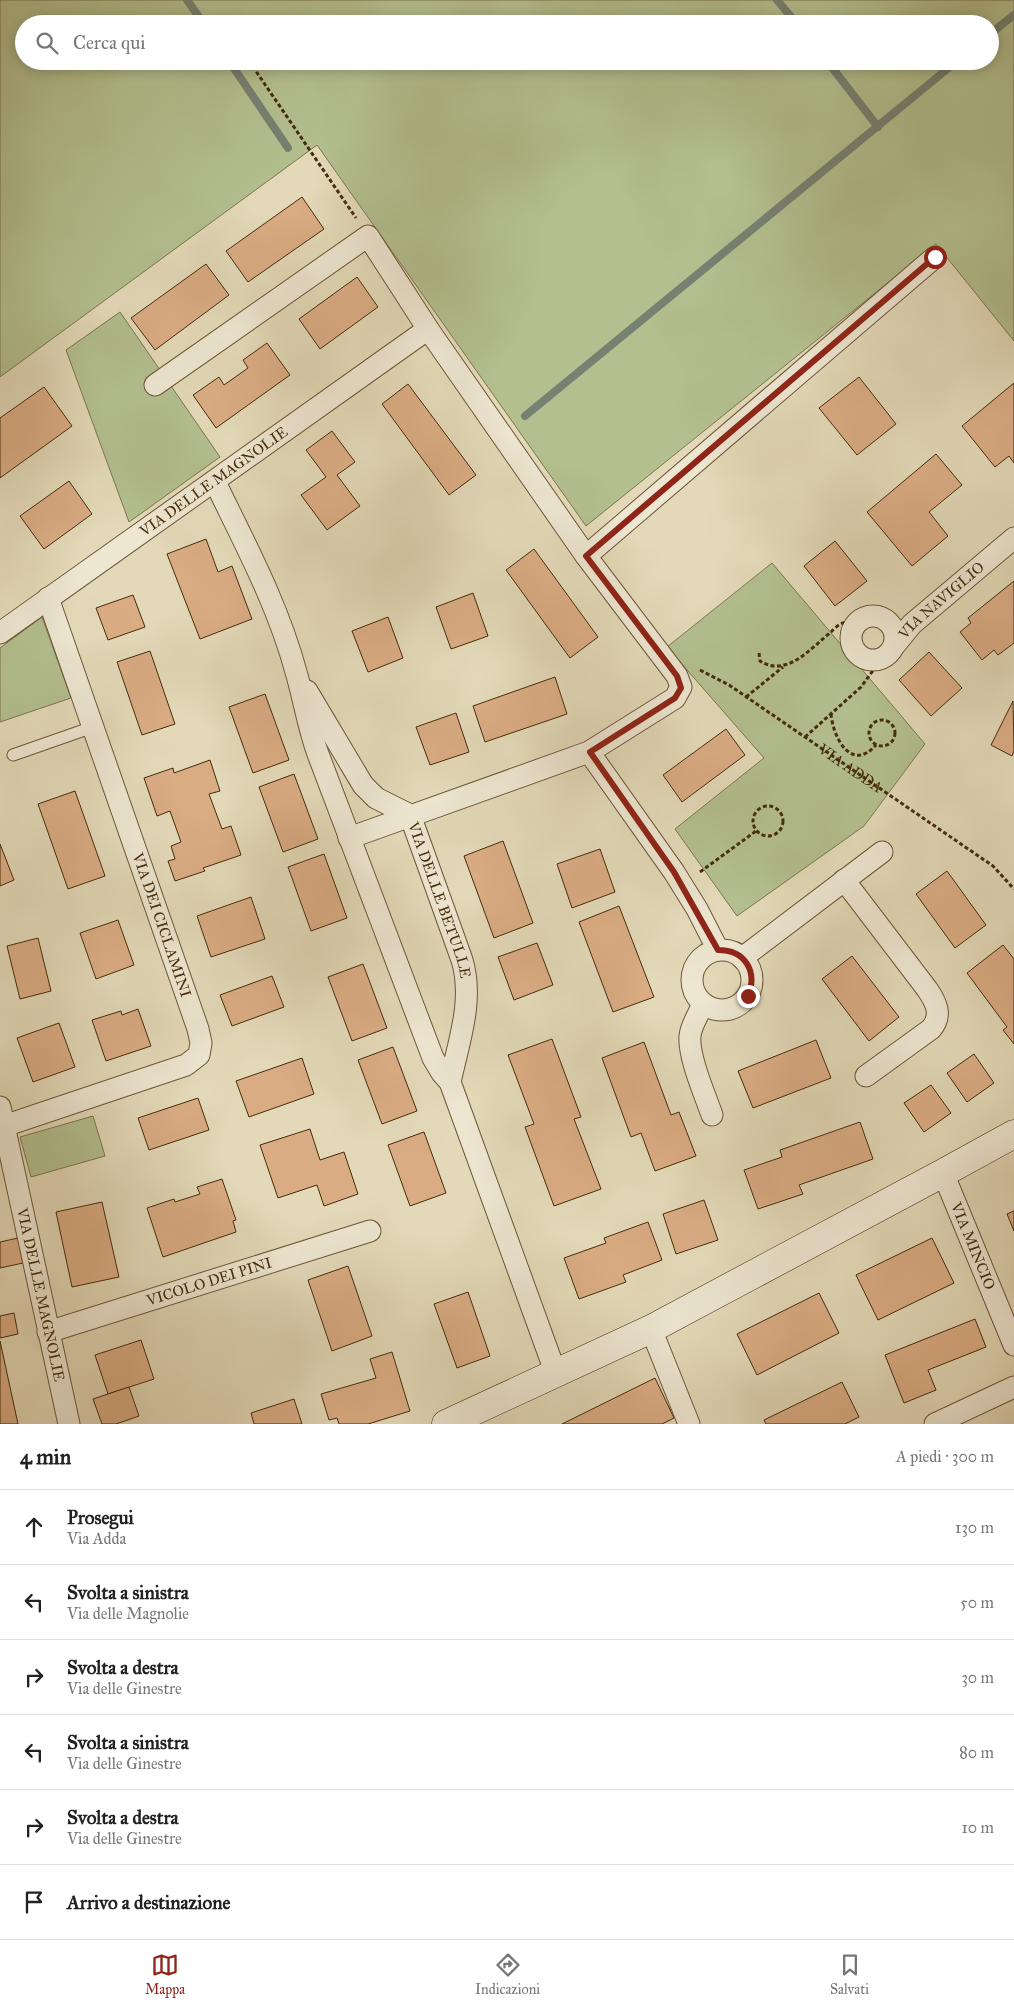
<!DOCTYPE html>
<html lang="it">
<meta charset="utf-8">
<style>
:root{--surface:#fff;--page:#f2f2f2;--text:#222;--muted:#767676;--line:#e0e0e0;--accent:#8f2418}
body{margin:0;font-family:"IM FELL Great Primer",serif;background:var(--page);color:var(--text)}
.stop{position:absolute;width:15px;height:15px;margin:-11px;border:4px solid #8f2418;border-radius:50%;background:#fff}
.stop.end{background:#8f2418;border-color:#fff;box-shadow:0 1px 5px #0008}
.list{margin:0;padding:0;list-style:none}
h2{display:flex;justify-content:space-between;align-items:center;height:65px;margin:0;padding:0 20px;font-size:21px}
h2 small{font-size:16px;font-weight:400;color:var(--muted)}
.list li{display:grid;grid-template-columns:32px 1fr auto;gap:15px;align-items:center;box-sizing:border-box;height:75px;padding:0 20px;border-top:1px solid var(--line)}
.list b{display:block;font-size:19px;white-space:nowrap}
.list p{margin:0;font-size:16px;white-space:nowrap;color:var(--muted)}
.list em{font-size:16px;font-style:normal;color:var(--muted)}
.icon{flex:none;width:28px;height:28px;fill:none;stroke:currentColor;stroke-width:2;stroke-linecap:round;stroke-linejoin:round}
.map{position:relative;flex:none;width:1014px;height:1424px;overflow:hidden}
.search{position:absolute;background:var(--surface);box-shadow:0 2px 12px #0003;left:15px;right:15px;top:15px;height:55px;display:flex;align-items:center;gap:12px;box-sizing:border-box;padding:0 18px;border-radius:28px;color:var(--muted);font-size:19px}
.sheet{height:515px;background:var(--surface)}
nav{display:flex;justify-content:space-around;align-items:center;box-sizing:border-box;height:70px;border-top:1px solid var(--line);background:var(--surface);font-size:14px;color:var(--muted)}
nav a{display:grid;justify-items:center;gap:2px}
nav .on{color:var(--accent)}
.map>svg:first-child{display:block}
</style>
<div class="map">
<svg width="1014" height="1424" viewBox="0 0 1014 1424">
<rect width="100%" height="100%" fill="#e3d9b8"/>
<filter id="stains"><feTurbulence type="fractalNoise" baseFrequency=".004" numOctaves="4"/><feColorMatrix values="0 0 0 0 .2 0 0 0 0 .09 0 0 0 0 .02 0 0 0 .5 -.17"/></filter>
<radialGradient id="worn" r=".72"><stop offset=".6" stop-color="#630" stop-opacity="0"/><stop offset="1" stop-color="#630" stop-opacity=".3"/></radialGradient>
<g fill="#b3bf8f" stroke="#7c764e" fill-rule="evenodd">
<path d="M0,0H1014V341L936,244L586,526L317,145L0,377ZM24,24H990V61H24Z"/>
<polygon points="120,312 220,457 129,522 66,350"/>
<polygon points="772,563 925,744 864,826 737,916 675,829 764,758 667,647"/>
<polygon points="42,617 71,698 0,722 0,648"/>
<polygon points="93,1116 105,1156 31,1177 20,1137"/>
</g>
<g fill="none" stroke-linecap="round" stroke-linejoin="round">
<g stroke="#768172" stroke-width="8">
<polyline points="187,0 204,24"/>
<polyline points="777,0 797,24"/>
<polyline points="990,34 1014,15"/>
<polyline points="229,61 288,148"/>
<polyline points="827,61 878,127"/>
<polyline points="525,416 957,61"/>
</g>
</g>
<g fill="#daac84" stroke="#452c0c">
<polygon points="302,197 324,229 248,282 226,251"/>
<polygon points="206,264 229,295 155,350 131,318"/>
<polygon points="357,277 378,307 320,349 299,319"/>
<polygon points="267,343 290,375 216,428 193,395 219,377 224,385 248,368 243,360"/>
<polygon points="859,377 896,424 857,455 819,408"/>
<polygon points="1014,383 1014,463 1009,456 995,467 962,426"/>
<polygon points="408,384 476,475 449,495 382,404"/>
<polygon points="44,387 72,426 0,478 0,418"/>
<polygon points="332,431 355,462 337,475 360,506 327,530 301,495 326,477 306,450"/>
<polygon points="936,454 962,485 929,512 948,536 912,566 867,512"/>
<polygon points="69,481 92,514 44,549 20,516"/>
<polygon points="206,539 218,572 232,566 252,619 200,639 167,554"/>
<polygon points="835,541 867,581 835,606 804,566"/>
<polygon points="534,549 598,637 570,658 506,570"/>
<polygon points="1014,581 1014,643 998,655 994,650 982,660 960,632 971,623 968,618"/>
<polygon points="473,593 488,636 451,649 436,607"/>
<polygon points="133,595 145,627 108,640 96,608"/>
<polygon points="388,617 403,658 368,672 352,631"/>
<polygon points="150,651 175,724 142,735 117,662"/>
<polygon points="929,652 962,688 931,716 899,680"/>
<polygon points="555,677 567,714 485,742 473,706"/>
<polygon points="265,694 289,760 253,773 229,707"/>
<polygon points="1013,701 1014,751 1012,756 991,745"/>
<polygon points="456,713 469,752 430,765 416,727"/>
<polygon points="726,729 745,755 682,802 663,775"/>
<polygon points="210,760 220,791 209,794 222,829 231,826 241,855 203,868 205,871 175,881 168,861 175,859 171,846 181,842 170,811 157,816 144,778 173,768 174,773"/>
<polygon points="294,774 318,839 283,852 259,787"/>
<polygon points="75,791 105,876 68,889 38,804"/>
<polygon points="503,841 533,923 494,938 464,856"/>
<polygon points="0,844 14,880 0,886"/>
<polygon points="600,849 615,892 572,908 557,864"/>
<polygon points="324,854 347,918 311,931 288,867"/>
<polygon points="947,871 986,925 955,948 916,894"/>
<polygon points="251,897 265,939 211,957 197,916"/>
<polygon points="619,906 654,997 613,1012 579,922"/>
<polygon points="118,920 134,965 96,979 80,933"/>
<polygon points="38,938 51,991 20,999 7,946"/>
<polygon points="537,943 553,985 514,1000 498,957"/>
<polygon points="1003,945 1014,959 1014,1044 1003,1030 1007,1027 967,973"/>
<polygon points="852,956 899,1017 869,1041 822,979"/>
<polygon points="363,964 387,1028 352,1041 328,977"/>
<polygon points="272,976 284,1007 232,1026 220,995"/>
<polygon points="138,1009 151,1046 106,1061 92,1020 121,1011 122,1015"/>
<polygon points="59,1023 75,1067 33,1082 17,1038"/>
<polygon points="552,1039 581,1117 574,1119 601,1189 554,1206 525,1127 534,1124 508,1055"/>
<polygon points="816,1040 831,1078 753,1108 738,1071"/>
<polygon points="644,1042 671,1115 679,1112 696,1156 655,1171 641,1133 631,1137 602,1058"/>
<polygon points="393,1047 417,1111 382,1124 358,1060"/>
<polygon points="974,1054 994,1083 967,1102 947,1073"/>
<polygon points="302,1058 314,1094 249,1117 236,1081"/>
<polygon points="931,1085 951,1113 924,1132 904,1103"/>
<polygon points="198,1098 209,1130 149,1150 138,1118"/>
<polygon points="860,1122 873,1159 799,1185 803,1194 758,1209 744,1170 782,1157 780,1150"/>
<polygon points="310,1129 320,1160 344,1152 358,1194 324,1206 317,1185 278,1198 260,1145"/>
<polygon points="424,1132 446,1193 410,1206 388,1145"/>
<polygon points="222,1179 236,1220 233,1221 236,1232 163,1257 147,1208 174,1199 175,1202 200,1194 197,1187"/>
<polygon points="704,1200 718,1240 676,1254 663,1214"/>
<polygon points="102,1202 119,1277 72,1287 56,1212"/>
<polygon points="1014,1211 1014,1231 1007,1214"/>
<polygon points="648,1222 662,1260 623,1275 626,1282 579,1299 564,1258 606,1243 604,1238"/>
<polygon points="18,1238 23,1263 0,1268 0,1242"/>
<polygon points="932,1238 954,1283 878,1320 856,1275"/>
<polygon points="348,1266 372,1336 332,1351 308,1280"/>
<polygon points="468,1292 490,1356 457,1368 434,1304"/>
<polygon points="819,1293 839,1333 757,1375 737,1334"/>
<polygon points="14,1313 18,1334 0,1338 0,1316"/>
<polygon points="975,1319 986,1347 928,1370 936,1390 904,1403 885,1355"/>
<polygon points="141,1340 154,1379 108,1394 95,1355"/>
<polygon points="0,1341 18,1424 0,1424"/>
<polygon points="392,1352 410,1411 368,1424 339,1424 337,1418 329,1420 321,1394 376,1378 370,1359"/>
<polygon points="655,1378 674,1418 662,1424 562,1424"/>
<polygon points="842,1382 859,1417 845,1424 766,1424 764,1420"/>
<polygon points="129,1387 139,1416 116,1424 102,1424 93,1399"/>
<polygon points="294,1399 302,1424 254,1424 251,1413"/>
</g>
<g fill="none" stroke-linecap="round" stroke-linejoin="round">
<defs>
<polyline id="lane" points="13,755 93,727"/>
<g id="street">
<polyline points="155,385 368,236 428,329"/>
<path d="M215,482C245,544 278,605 296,672C304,699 308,727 318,754L433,1058L442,1073L450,1082L556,1374"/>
<polyline points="586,556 935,257"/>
<circle cx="873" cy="638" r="22"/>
<path id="s2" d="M0,633L428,329L586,556L677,676L681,687L675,698L589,752L349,838"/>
<path id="s3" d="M894,646L912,624L1014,538"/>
<path id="s4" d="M307,691L363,785L376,798L410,815L462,960C474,1000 459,1041 450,1082"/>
<polyline points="589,752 674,872 697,909 718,950"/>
<path d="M844,880L927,989C936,1002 943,1015 931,1029L866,1076"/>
<circle cx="722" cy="980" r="30"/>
<polyline points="742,958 882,852"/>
<path d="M703,1004C699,1014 691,1025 690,1036C688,1056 705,1095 712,1115"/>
<path id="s5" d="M0,1107L69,1424"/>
<polyline points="4,1126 186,1065 199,1055 201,1043 198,1029 48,598"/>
<path id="s6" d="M943,1173L1014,1345"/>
<polyline points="651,1329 689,1424"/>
<path id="s7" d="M48,1332L370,1231"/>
<polyline points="935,1424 1014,1387"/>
</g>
<polyline id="secondary" points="446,1424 651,1329 943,1173 1014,1134"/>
</defs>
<use href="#lane" stroke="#6c5737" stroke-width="13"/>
<use href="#street" stroke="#6c5737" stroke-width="23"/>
<use href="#secondary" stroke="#452c0c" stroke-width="29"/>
<g stroke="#452c0c" stroke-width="3" stroke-dasharray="4 2.5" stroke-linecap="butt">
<polyline points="249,61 356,218"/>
<path d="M759,653L760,661C787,678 811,648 831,632C834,629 839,624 843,623C848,621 854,621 859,621"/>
<path id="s1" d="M700,670L729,685L993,866L1014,889"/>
<polyline points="746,697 783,667"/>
<path d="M831,714C833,737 851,773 876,745"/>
<circle cx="882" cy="733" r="13"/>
<polyline points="805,737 861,687 880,661"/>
<circle cx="768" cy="821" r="15"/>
<polyline points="700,872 756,831"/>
</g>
<use href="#lane" stroke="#ede6d1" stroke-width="11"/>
<use href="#street" stroke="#ede6d1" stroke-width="21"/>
<use href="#secondary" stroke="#ede6d1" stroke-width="28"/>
</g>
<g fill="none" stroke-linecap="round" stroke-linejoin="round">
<path stroke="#8f2418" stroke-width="6" d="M748,996C758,971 745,950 718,950L674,872L590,752L675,698L681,688L677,676L586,556L935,257"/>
</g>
<g text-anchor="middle" stroke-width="4" stroke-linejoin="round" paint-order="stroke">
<g font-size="15" fill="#452c0c" stroke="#ede6d1">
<text dy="5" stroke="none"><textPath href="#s2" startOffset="262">VIA DELLE MAGNOLIE</textPath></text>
<text dy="5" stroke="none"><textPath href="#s3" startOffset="66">VIA NAVIGLIO</textPath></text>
<text dy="5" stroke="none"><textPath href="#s1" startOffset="180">VIA ADDA</textPath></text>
<text dy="5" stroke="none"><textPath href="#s4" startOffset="256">VIA DELLE BETULLE</textPath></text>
<text transform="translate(162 925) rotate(71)" y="5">VIA DEI CICLAMINI</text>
<text dy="5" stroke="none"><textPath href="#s6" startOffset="79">VIA MINCIO</textPath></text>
<text dy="5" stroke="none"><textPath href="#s7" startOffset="169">VICOLO DEI PINI</textPath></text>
<text dy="5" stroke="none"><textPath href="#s5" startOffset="192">VIA DELLE MAGNOLIE</textPath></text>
</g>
</g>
<rect width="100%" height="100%" filter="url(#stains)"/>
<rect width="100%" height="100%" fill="url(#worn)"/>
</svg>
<div class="stop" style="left:935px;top:257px"></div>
<div class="stop end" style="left:748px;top:996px"></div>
<div class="search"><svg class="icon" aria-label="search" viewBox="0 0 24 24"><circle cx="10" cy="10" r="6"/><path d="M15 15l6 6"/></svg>Cerca qui</div>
</div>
<section class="sheet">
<h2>4 min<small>A piedi · 300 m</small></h2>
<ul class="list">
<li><svg class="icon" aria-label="ahead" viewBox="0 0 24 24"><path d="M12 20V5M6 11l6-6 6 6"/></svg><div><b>Prosegui</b><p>Via Adda</p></div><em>130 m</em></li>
<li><svg class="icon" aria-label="left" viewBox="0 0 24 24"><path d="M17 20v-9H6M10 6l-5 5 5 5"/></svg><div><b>Svolta a sinistra</b><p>Via delle Magnolie</p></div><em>50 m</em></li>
<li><svg class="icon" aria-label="right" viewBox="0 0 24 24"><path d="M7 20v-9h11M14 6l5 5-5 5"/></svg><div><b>Svolta a destra</b><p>Via delle Ginestre</p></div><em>30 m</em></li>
<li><svg class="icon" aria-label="left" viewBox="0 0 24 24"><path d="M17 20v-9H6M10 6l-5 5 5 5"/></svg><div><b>Svolta a sinistra</b><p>Via delle Ginestre</p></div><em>80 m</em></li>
<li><svg class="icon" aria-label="right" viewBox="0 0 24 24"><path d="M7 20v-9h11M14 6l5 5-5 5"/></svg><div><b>Svolta a destra</b><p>Via delle Ginestre</p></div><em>10 m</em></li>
<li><svg class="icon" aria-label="arrive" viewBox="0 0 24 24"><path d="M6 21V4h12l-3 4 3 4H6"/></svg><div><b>Arrivo a destinazione</b></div></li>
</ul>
</section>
<nav>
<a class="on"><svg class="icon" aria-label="map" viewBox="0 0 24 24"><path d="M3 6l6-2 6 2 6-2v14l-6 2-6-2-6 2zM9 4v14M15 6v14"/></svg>Mappa</a>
<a><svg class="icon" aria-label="directions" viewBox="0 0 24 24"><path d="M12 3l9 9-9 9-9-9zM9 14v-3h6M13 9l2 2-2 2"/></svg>Indicazioni</a>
<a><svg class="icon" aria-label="saved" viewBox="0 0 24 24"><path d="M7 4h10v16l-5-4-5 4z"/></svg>Salvati</a>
</nav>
